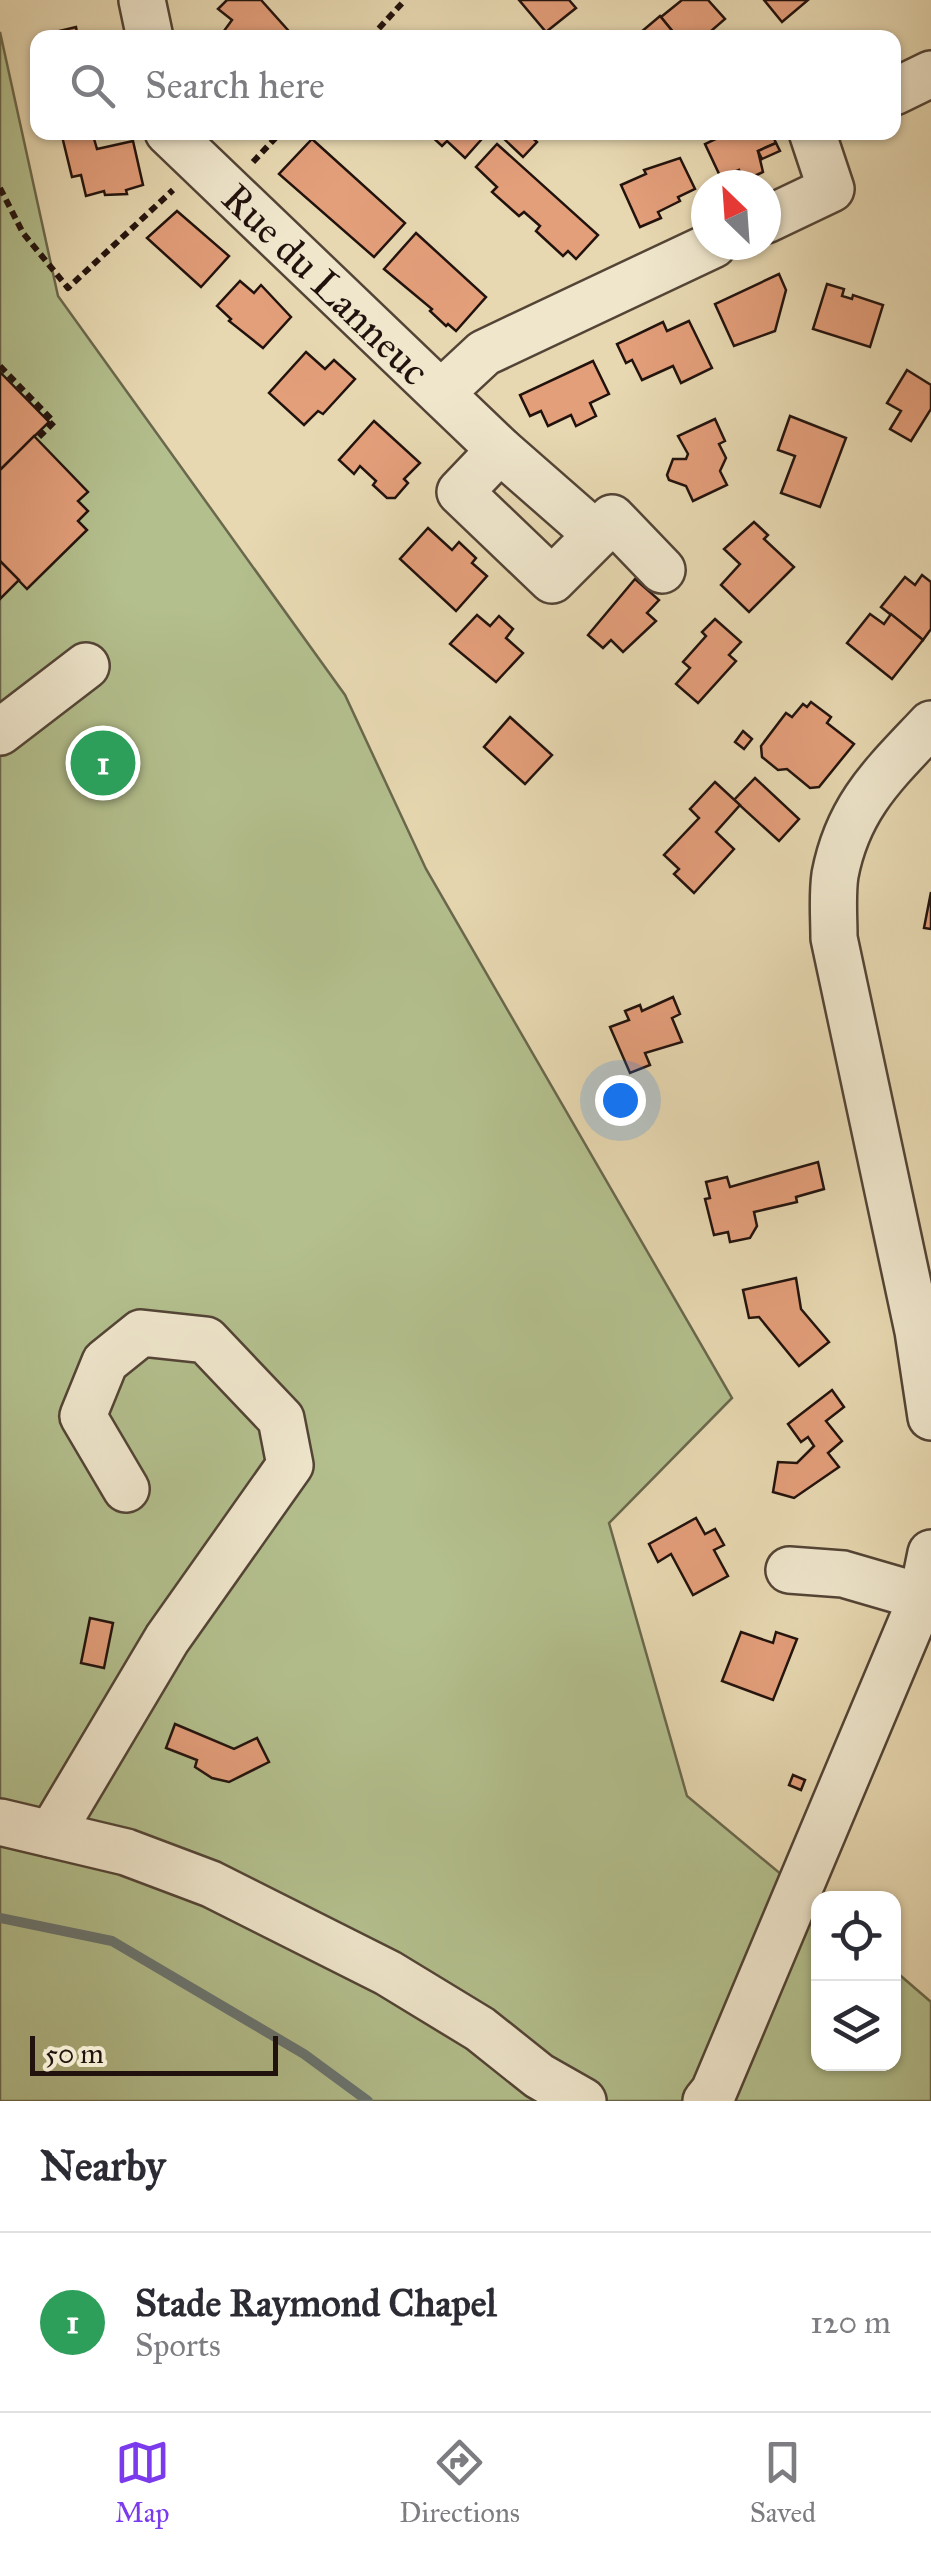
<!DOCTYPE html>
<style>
:root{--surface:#fff;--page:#f7f7f7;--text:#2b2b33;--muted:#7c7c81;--line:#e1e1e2;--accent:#7c3aed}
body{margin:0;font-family:"IM FELL Great Primer",serif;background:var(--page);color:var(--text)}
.controls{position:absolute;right:30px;bottom:30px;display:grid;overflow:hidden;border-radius:20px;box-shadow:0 2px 8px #0004}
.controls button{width:90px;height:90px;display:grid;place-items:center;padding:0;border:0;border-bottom:2px solid var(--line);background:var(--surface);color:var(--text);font:50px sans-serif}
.compass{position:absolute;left:691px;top:170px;width:90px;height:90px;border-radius:50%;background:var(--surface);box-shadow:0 2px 8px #0004;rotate:335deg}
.scale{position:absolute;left:30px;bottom:25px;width:248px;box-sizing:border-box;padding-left:10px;border:5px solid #22120d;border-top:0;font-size:28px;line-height:35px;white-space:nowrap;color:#22120d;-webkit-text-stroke:8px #efe6cc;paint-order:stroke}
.you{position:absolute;left:620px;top:1100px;width:35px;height:35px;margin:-25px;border:8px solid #fff;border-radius:50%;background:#1a73e8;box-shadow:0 0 0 15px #1a73e833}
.badge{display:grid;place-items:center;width:65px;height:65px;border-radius:50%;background:var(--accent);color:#fff;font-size:32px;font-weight:700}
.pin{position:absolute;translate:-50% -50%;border:5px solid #fff;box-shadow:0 2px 10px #0006}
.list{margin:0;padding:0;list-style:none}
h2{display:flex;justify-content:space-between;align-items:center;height:130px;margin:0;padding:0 40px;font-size:42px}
h2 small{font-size:32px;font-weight:400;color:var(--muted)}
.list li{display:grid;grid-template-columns:65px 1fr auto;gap:30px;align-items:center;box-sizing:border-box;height:180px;padding:0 40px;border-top:2px solid var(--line)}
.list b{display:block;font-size:38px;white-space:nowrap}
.list p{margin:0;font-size:32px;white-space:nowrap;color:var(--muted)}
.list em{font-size:32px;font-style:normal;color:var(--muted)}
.icon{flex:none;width:55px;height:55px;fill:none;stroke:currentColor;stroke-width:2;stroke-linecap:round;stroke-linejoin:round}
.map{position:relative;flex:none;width:931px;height:2101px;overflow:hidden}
.search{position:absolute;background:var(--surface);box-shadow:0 2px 8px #0004;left:30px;right:30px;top:30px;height:110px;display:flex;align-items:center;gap:25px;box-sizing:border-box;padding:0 35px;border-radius:20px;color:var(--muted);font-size:38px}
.sheet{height:310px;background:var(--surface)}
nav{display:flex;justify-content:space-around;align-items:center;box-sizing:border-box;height:140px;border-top:2px solid var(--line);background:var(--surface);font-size:28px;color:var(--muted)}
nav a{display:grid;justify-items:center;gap:5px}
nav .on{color:var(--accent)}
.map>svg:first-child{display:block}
</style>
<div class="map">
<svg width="931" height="2101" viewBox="0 0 931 2101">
<rect width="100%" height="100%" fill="#e7d8b1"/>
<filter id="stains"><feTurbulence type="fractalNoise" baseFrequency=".002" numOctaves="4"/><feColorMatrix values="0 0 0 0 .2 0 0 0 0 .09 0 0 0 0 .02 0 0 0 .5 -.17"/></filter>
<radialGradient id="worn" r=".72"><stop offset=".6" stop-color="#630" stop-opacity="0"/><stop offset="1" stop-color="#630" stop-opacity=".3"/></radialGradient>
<polygon fill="#b3bf8d" stroke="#6a684d" stroke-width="2.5" points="0,32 58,296 345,695 426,869 732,1398 609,1523 687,1796 818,1905 818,2064 894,2064 894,1970 931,2002 931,2101 0,2101"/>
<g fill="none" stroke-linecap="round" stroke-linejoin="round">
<polyline stroke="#6a7672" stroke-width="10" points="0,1918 112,1941 304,2054 368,2101"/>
</g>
<g fill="#e39e7a" stroke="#22120d" stroke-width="2.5">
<polygon points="227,0 261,0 295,38 224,38 221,35 232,20 218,9"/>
<polygon points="519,0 569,0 576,8 546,32"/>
<polygon points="682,0 708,0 725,19 703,38 678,38 661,17"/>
<polygon points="764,0 808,0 782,22"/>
<polygon points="660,16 678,38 634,38"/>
<polygon points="76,27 78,38 48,38 47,34"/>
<polygon points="61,132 92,132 97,149 133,141 143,185 126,190 127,194 105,195 104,191 86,196 81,175 72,177"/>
<polygon points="427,132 488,132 465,158 447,141 442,146"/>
<polygon points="508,132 526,132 537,142 523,157 503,138"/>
<polygon points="771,132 776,143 758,151 763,172 744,181 739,170 721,178 705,144 730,132"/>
<polygon points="312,139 405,223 374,257 279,174"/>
<polygon points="776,143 780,151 762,159 758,151"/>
<polygon points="497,144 598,235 576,259 568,251 563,256 536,231 540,226 524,212 519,216 492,192 497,187 476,167"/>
<polygon points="680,158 695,189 678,197 680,201 658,212 661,218 640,227 621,185 646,174 644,170"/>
<polygon points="177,211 229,256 201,287 147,238"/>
<polygon points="416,233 486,297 456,331 448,324 446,326 430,311 432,309 384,269"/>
<polygon points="779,274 786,290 775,331 734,346 715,304"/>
<polygon points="240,281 254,293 261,285 291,317 263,348 229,321 231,319 217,306"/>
<polygon points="827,284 844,289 842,296 852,299 853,295 883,305 870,347 813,329"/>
<polygon points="689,321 712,368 681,383 673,366 642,380 632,360 626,363 617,344 663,322 667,331"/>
<polygon points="306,352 325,369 334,360 355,379 323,414 318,411 304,425 269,393"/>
<polygon points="593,361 609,394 590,403 596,416 576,426 571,415 548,426 541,411 530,416 520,395"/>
<polygon points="907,370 931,385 931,409 911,441 890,429 901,411 887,403"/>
<polygon points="0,372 49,422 0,470"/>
<polygon points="790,416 846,438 820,507 781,493 795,456 778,450"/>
<polygon points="715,419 725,441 719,444 726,458 720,471 727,485 693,501 686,486 669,480 667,475 673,459 686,459 688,454 678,436"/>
<polygon points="374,421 420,463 404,479 408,483 395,498 387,498 373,485 376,481 360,466 354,474 339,460"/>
<polygon points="34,436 88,492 78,501 88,511 78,521 87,530 27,589 0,561 0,470"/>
<polygon points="754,522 768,535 764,539 794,567 749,612 721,585 740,564 724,549"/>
<polygon points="428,528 452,550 459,542 476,558 472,563 487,576 456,611 400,559"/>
<polygon points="0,561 19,580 0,599"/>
<polygon points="922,575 931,582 931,629 923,640 881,607 905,577 915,585"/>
<polygon points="635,579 659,600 647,613 656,621 623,652 611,640 603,648 588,635"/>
<polygon points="870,614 884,624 891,614 923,640 892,679 847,643"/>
<polygon points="477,615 490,626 499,616 513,629 506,638 523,653 496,682 450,644"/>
<polygon points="715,619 741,642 729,655 736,661 698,703 676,684 690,668 683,662 706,636 702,632"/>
<polygon points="811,702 831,717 827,723 854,744 819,787 810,788 787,769 778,770 762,757 761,746 786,713 792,717 803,704 807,707"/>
<polygon points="510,717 552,755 525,784 484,747"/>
<polygon points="743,731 752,739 744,749 735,742"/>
<polygon points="755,778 799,819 779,841 734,800"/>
<polygon points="715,782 740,805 716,832 734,849 694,893 674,874 679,869 664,855 699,818 690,809"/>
<polygon points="931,892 931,929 924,928"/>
<polygon points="673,997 680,1014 672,1018 682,1042 645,1053 650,1065 630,1073 610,1027 629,1020 625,1011 640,1005 642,1011"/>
<polygon points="818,1162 824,1189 796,1197 797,1202 754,1212 757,1226 750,1238 730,1242 728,1232 714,1235 705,1199 710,1198 706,1182 727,1177 730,1187"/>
<polygon points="796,1278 801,1309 829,1342 799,1366 759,1317 749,1318 743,1290"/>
<polygon points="832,1390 844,1407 826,1421 842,1441 828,1453 839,1467 794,1498 773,1492 778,1462 797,1463 814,1446 808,1437 801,1442 788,1424"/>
<polygon points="696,1518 705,1534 715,1529 724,1545 714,1550 728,1576 693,1595 671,1554 658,1562 649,1544"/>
<polygon points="90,1618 113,1623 104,1668 81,1663"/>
<polygon points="741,1632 773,1643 776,1632 797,1639 773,1700 722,1681"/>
<polygon points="175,1724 234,1749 257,1738 269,1762 229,1782 212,1778 195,1767 197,1760 166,1748"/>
<polygon points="793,1775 805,1780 801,1790 789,1785"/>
</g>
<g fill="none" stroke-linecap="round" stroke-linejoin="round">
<defs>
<g id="minor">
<polyline points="142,0 150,38"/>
<polyline points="894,92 931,74"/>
<polyline points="168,132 500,450 597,535 612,518 662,570"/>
<polyline points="766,220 831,189 812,132"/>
<polyline points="441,393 484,353 713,245"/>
<polyline points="500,450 460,492 552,580 597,535"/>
<path d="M931,724C885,773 848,806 835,875C832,895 834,918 834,938L918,1331L931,1417"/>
<polyline points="0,732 86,666"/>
<polyline points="789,1570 843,1574 922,1597"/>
<polyline points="0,1822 126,1852 211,1884 388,1973 480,2029 539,2076 583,2101"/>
<polyline points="51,1834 167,1639 290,1465 281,1419 206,1340 141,1333 105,1362 83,1416 126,1489"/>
<polyline points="706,2101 714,2091 922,1597 931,1553"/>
</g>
</defs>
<use href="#minor" stroke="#534436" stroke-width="50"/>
<g stroke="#22120d" stroke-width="6" stroke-dasharray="8 5" stroke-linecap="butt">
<polyline points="370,38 405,0"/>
<polyline points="253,162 281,132"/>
<polyline points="0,188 23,233 68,288 173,190"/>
<polyline points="0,366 54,422 37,439"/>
</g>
<use href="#minor" stroke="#efe6cc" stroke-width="45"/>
</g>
<g text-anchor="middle" stroke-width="9" stroke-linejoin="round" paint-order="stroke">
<g font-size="40" fill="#22120d" stroke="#efe6cc">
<text transform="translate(326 284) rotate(44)" y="14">Rue du Lanneuc</text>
</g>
</g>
<rect width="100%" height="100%" filter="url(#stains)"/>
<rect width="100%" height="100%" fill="url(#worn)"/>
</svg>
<div class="controls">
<button><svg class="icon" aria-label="locate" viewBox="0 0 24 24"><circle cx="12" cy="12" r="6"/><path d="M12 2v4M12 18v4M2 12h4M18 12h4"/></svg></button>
<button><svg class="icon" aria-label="layers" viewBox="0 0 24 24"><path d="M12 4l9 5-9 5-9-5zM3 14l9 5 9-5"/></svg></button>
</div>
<svg class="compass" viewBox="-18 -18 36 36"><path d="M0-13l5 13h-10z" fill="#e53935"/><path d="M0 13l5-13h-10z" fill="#7c7c81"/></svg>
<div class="scale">50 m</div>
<div class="you"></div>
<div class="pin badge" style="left:103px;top:763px;background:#2e9e5b">1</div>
<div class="search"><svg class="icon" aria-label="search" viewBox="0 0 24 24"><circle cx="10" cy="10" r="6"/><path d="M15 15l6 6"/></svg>Search here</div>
</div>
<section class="sheet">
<h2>Nearby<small></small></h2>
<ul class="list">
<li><span class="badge" style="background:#2e9e5b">1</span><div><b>Stade Raymond Chapel</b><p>Sports</p></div><em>120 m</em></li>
</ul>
</section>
<nav>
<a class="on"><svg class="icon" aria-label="map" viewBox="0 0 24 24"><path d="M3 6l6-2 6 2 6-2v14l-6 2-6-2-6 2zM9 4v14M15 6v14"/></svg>Map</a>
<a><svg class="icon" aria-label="directions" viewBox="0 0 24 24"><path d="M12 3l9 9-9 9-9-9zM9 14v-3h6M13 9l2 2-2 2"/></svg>Directions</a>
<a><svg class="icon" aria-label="saved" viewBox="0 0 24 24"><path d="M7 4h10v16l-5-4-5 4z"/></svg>Saved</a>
</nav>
